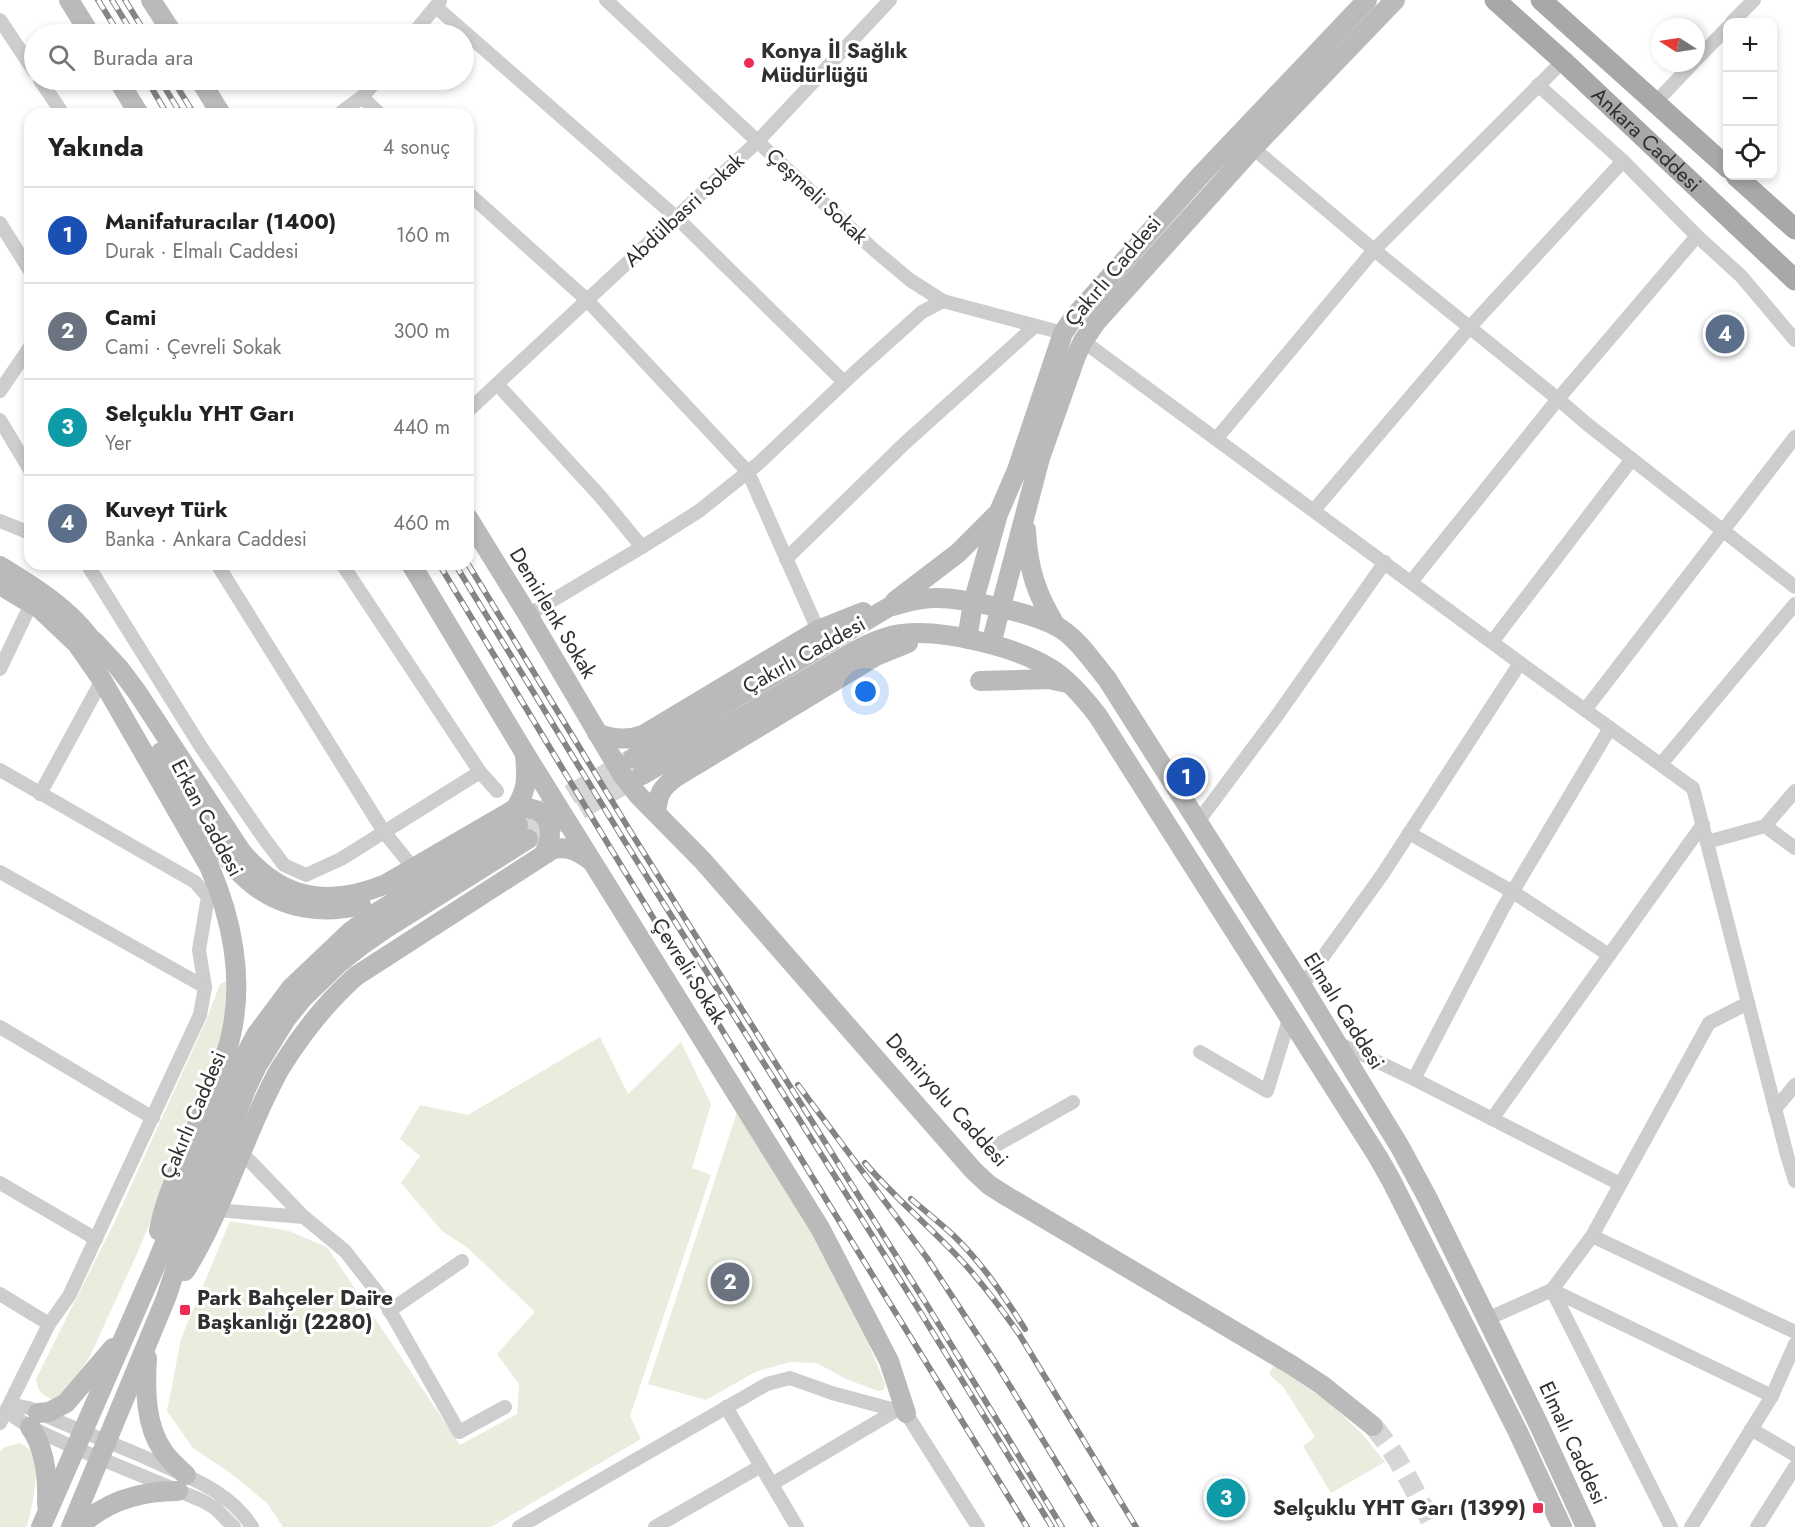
<!DOCTYPE html>
<html lang="tr">
<meta charset="utf-8">
<style>
:root{--surface:#fff;--page:#f2f2f2;--text:#222;--muted:#767676;--line:#e0e0e0;--accent:#ee2b52}
body{margin:0;font-family:Jost,sans-serif;background:var(--page);color:var(--text)}
.controls{position:absolute;right:18px;top:18px;display:grid;overflow:hidden;border-radius:12px;box-shadow:0 3px 9px #0003}
.controls button{width:54px;height:54px;display:grid;place-items:center;padding:0;border:0;border-bottom:2px solid var(--line);background:var(--surface);color:var(--text);font:30px sans-serif}
.compass{position:absolute;left:1651px;top:18px;width:54px;height:54px;border-radius:50%;background:var(--surface);box-shadow:0 3px 9px #0003;rotate:282deg}
.you{position:absolute;left:866px;top:692px;width:21px;height:21px;margin:-15px;border:4px solid #fff;border-radius:50%;background:#1a73e8;box-shadow:0 0 0 9px #1a73e833}
.badge{display:grid;place-items:center;width:39px;height:39px;border-radius:50%;background:var(--accent);color:#fff;font-size:20px;font-weight:700}
.pin{position:absolute;translate:-50% -50%;border:3px solid #fff;box-shadow:0 2px 6px #0006}
.list{margin:0;padding:0;list-style:none}
h2{display:flex;justify-content:space-between;align-items:center;height:78px;margin:0;padding:0 24px;font-size:26px}
h2 small{font-size:20px;font-weight:400;color:var(--muted)}
.list li{display:grid;grid-template-columns:39px 1fr auto;gap:18px;align-items:center;box-sizing:border-box;height:96px;padding:0 24px;border-top:2px solid var(--line)}
.list b{display:block;font-size:22px;white-space:nowrap}
.list p{margin:0;font-size:20px;white-space:nowrap;color:var(--muted)}
.list em{font-size:20px;font-style:normal;color:var(--muted)}
.icon{flex:none;width:33px;height:33px;fill:none;stroke:currentColor;stroke-width:2;stroke-linecap:round;stroke-linejoin:round}
.map{position:relative;flex:none;width:1795px;height:1527px;overflow:hidden}
.search{position:absolute;background:var(--surface);box-shadow:0 3px 9px #0003;left:24px;top:24px;width:450px;height:66px;display:flex;align-items:center;gap:15px;box-sizing:border-box;padding:0 21px;border-radius:33px;color:var(--muted);font-size:22px}
.panel{position:absolute;background:var(--surface);box-shadow:0 3px 9px #0003;left:24px;top:108px;width:450px;height:462px;border-radius:18px}
.map>svg:first-child{display:block}
</style>
<div class="map">
<svg width="1795" height="1527" viewBox="0 0 1795 1527">
<rect width="100%" height="100%" fill="#fff"/>
<g fill="#e8eddd">
<path d="M228,980V995L224,1023L204,1096L136,1256L90,1356L67,1392L52,1399C40,1395 38,1390 36,1379L114,1223L206,1021L220,984Z"/>
<polygon points="600,1037 628,1094 681,1042 711,1104 692,1168 711,1175 630,1416 641,1439 491,1527 283,1527 267,1503 229,1472 193,1448 167,1411 181,1339 230,1221 289,1231 327,1247 460,1445 517,1414 519,1384 497,1354 535,1312 468,1248 442,1231 401,1183 420,1156 400,1139 420,1105 468,1115"/>
<polygon points="739,1106 842,1279 885,1384 884,1390 878,1391 846,1379 817,1363 790,1362 755,1372 706,1400 648,1384"/>
<polygon points="1274,1365 1330,1403 1362,1434 1385,1462 1331,1493 1303,1446 1315,1437 1284,1388 1269,1374"/>
<path d="M19,1443C27,1447 33,1451 35,1460C38,1474 32,1514 26,1527H0V1451L5,1447Z"/>
</g>
<g fill="none" stroke-linecap="round" stroke-linejoin="round">
<g stroke="#d6d6d6" stroke-width="20" stroke-dasharray="20 10" stroke-linecap="butt">
<polyline points="518,825 631,759"/>
<polyline points="528,839 641,775"/>
<path d="M1373,1426C1399,1456 1415,1492 1434,1527"/>
</g>
<g stroke="#cdcdcd" stroke-width="14">
<polyline points="606,0 873,249 910,280 943,301 1063,333"/>
<polyline points="436,7 677,218 844,382"/>
<polyline points="0,20 34,71"/>
<polyline points="1732,22 1754,0"/>
<polyline points="413,34 440,1"/>
<polyline points="1696,60 1728,27"/>
<polyline points="40,80 63,114"/>
<polyline points="1538,85 1623,161 1697,236 1741,276 1795,340"/>
<polyline points="362,97 380,114"/>
<polyline points="1655,103 1693,63"/>
<polyline points="339,114 362,97 377,80"/>
<polyline points="1253,148 1374,250 1558,399 1587,424 1795,587"/>
<polyline points="468,193 587,300 748,472 818,630"/>
<polyline points="0,223 30,271"/>
<polyline points="1083,341 1520,663 1382,875 1302,986"/>
<polyline points="497,384 600,496 642,547"/>
<polyline points="0,391 30,347"/>
<polyline points="468,411 758,141 890,0"/>
<polyline points="0,420 30,470"/>
<polyline points="1217,438 1374,250 1563,61"/>
<polyline points="1314,510 1469,328 1623,161"/>
<polyline points="0,521 30,533"/>
<polyline points="786,559 905,443 1035,326"/>
<polyline points="87,564 201,747 263,837 284,865 306,875 341,859 480,772"/>
<polyline points="217,564 384,832 406,859"/>
<polyline points="342,564 480,772 497,791"/>
<polyline points="1411,582 1558,399 1697,236"/>
<polyline points="528,615 642,547 699,511 759,463 854,373 922,312 943,301"/>
<polyline points="1492,642 1632,459"/>
<polyline points="1520,663 1693,788 1787,1155 1795,1181"/>
<polyline points="0,669 31,604"/>
<polyline points="1585,710 1795,437"/>
<polyline points="1661,764 1795,604"/>
<polyline points="0,770 195,882 208,897 199,950 205,987 200,1015 69,1296 49,1324 0,1423"/>
<polyline points="40,794 102,680"/>
<polyline points="1197,823 1276,717 1385,562"/>
<polyline points="1765,826 1795,848"/>
<polyline points="1409,833 1513,892 1609,955"/>
<polyline points="1707,842 1765,826 1795,791"/>
<polyline points="0,872 205,987"/>
<polyline points="0,1027 153,1118"/>
<polyline points="1338,1043 1414,1079 1620,1184"/>
<polyline points="1200,1052 1267,1091 1290,1016"/>
<polyline points="1414,1079 1503,908 1610,728"/>
<polyline points="1775,1109 1795,1085"/>
<polyline points="1492,1119 1703,824"/>
<polyline points="988,1150 1073,1102"/>
<polyline points="241,1152 304,1217 345,1251 385,1302 459,1432 505,1407"/>
<polyline points="0,1183 96,1239"/>
<polyline points="216,1210 304,1217"/>
<polyline points="1592,1236 1795,1332"/>
<polyline points="0,1294 49,1324"/>
<polyline points="389,1311 462,1261"/>
<polyline points="1487,1319 1552,1290 1592,1236 1709,1023 1748,1003"/>
<polyline points="726,1407 797,1527"/>
<polyline points="1751,1429 1795,1455"/>
<polyline points="772,1484 897,1410"/>
<path d="M234,1527L215,1508L203,1501L75,1448L30,1427L13,1416L8,1407L19,1406L29,1408C69,1427 110,1442 151,1460C188,1477 230,1491 252,1527"/>
<polyline points="519,1527 767,1384 790,1378 832,1393 906,1413 978,1527"/>
<polyline points="655,1527 761,1466"/>
<polyline points="1671,1527 1552,1290 1772,1396 1795,1344"/>
<polyline points="1691,1527 1772,1396"/>
<polyline points="1757,1527 1795,1467"/>
</g>
<g stroke="#bababa" stroke-width="20">
<polyline points="69,0 90,34"/>
<polyline points="151,0 173,34"/>
<polyline points="118,80 139,114"/>
<polyline points="200,80 221,114"/>
<polyline points="468,518 528,615 623,776 639,796 703,861 973,1170 989,1185 1008,1197 1290,1364 1322,1385 1373,1426"/>
<path d="M1026,530C1028,568 1036,594 1056,626"/>
<polyline points="411,564 524,752 820,1228 889,1361 906,1413"/>
<path d="M0,566C38,589 78,614 100,653"/>
<path d="M0,585L40,609L77,644L102,680L209,866C232,918 244,978 231,1035C222,1073 203,1109 189,1145C178,1173 164,1201 159,1231"/>
<polyline points="895,601 958,553 996,515"/>
<polyline points="967,639 973,603 998,514 1017,470 1063,333 1074,317 1198,178 1367,0"/>
<path d="M94,641L119,668L137,692L241,851C281,900 328,908 386,884L515,809C547,803 558,828 544,854"/>
<polyline points="991,644 1040,458 1076,356 1083,341 1097,321 1253,148 1395,0"/>
<polyline points="980,681 1049,679 1067,683"/>
<path d="M597,733C613,739 626,741 643,735L818,630L863,612"/>
<path d="M161,752C176,776 190,799 205,823C214,837 222,852 233,865C266,905 312,917 361,905"/>
<path d="M633,758L889,607C903,603 918,598 934,598C961,597 1032,613 1056,626C1077,637 1092,661 1107,679L1302,986L1400,1147L1428,1199L1487,1319L1538,1423L1586,1527"/>
<path d="M642,775L855,651C870,643 885,636 902,634C943,629 1019,647 1053,670C1071,682 1085,699 1098,716L1378,1157L1391,1180L1518,1432L1562,1527"/>
<path d="M515,809C528,789 527,777 525,755"/>
<path d="M656,813C658,794 661,788 676,777L876,656L908,643"/>
<path d="M185,1271C219,1217 238,1154 266,1096C271,1086 276,1074 283,1064C303,1032 328,1001 356,976L553,849C568,846 578,851 590,860"/>
<path d="M147,1358C145,1388 145,1425 163,1451C169,1460 178,1468 186,1475"/>
<polyline points="38,1413 49,1412 66,1403 113,1348"/>
<path d="M30,1427C46,1449 48,1479 47,1505"/>
<polyline points="41,1527 157,1262 231,1082 256,1035 291,988 351,931 376,913 518,825"/>
<polyline points="71,1527 166,1298 181,1253 246,1089 257,1066 286,1019 303,998 338,964 362,945 385,929 528,839"/>
<path d="M79,1527C106,1501 142,1491 178,1491"/>
</g>
<g stroke="#a8a8a8" stroke-width="21">
<path id="s1" d="M1495,0L1563,61L1795,280"/>
<polyline points="1541,0 1728,168"/>
<polyline points="1736,176 1795,229"/>
</g>
<defs>
<g id="rail">
<polyline points="98,0 119,34"/>
<polyline points="112,0 133,34"/>
<polyline points="125,0 146,34"/>
<polyline points="147,80 167,114"/>
<polyline points="160,80 181,114"/>
<polyline points="173,80 194,114"/>
<polyline points="439,564 611,849 1027,1527"/>
<polyline points="455,564 625,842 919,1310 1052,1527"/>
<polyline points="468,564 632,834 927,1305 1062,1527"/>
<polyline points="798,1085 927,1258 997,1365 1096,1527"/>
<path d="M865,1163C894,1197 929,1226 959,1258C981,1281 1000,1307 1019,1334L1136,1527"/>
<path d="M911,1199C925,1211 940,1223 954,1236C982,1263 1004,1296 1025,1329"/>
</g>
</defs>
<use href="#rail" stroke="#858585" stroke-width="6"/>
<use href="#rail" stroke="#fff" stroke-width="4" stroke-dasharray="11" stroke-linecap="butt"/>
</g>
<g fill="#ee2b52" stroke="#fff" stroke-width="2">
<circle cx="749" cy="63" r="6"/>
<rect x="179" y="1304" width="12" height="12" rx="3"/>
<rect x="1532" y="1502" width="12" height="12" rx="3"/>
</g>
<g text-anchor="middle" stroke-width="6" stroke-linejoin="round" paint-order="stroke">
<g font-size="21" font-weight="bold" fill="#303030" stroke="#fff" text-anchor="start">
<text x="761" y="58">Konya İl Sağlık<tspan x="761" dy="24">Müdürlüğü</tspan></text>
<text x="197" y="1305">Park Bahçeler Dai̇re<tspan x="197" dy="24">Başkanlığı (2280)</tspan></text>
<text x="1526" y="1515" text-anchor="end">Selçuklu YHT Garı (1399)</text>
</g>
<g font-size="21" fill="#303030" stroke="#fff">
<text dy="7" stroke="none"><textPath href="#s1" startOffset="206">Ankara Caddesi</textPath></text>
<text transform="translate(817 196) rotate(43)" y="7">Çeşmeli Sokak</text>
<text transform="translate(684 210) rotate(-43)" y="7">Abdülbasri Sokak</text>
<text transform="translate(1113 271) rotate(-50)" y="7">Çakırlı Caddesi</text>
<text transform="translate(553 613) rotate(59)" y="7">Demirlenk Sokak</text>
<text transform="translate(804 655) rotate(-29)" y="7">Çakırlı Caddesi</text>
<text transform="translate(207 818) rotate(62)" y="7">Erkan Caddesi</text>
<text transform="translate(689 971) rotate(58)" y="7">Çevreli Sokak</text>
<text transform="translate(1344 1011) rotate(58)" y="7">Elmalı Caddesi</text>
<text transform="translate(947 1100) rotate(48)" y="7">Demiryolu Caddesi</text>
<text transform="translate(193 1115) rotate(-67)" y="7">Çakırlı Caddesi</text>
<text transform="translate(1573 1443) rotate(65)" y="7">Elmalı Caddesi</text>
</g>
</g>
</svg>
<div class="controls">
<button>+</button>
<button>−</button>
<button><svg class="icon" aria-label="locate" viewBox="0 0 24 24"><circle cx="12" cy="12" r="6"/><path d="M12 2v4M12 18v4M2 12h4M18 12h4"/></svg></button>
</div>
<svg class="compass" viewBox="-18 -18 36 36"><path d="M0-13l5 13h-10z" fill="#e53935"/><path d="M0 13l5-13h-10z" fill="#767676"/></svg>
<div class="you"></div>
<div class="pin badge" style="left:1186px;top:777px;background:#1a4fb4">1</div>
<div class="pin badge" style="left:730px;top:1282px;background:#6b7280">2</div>
<div class="pin badge" style="left:1226px;top:1498px;background:#0f9aa8">3</div>
<div class="pin badge" style="left:1725px;top:334px;background:#5c6f8a">4</div>
<div class="search"><svg class="icon" aria-label="search" viewBox="0 0 24 24"><circle cx="10" cy="10" r="6"/><path d="M15 15l6 6"/></svg>Burada ara</div>
<section class="panel">
<h2>Yakında<small>4 sonuç</small></h2>
<ul class="list">
<li><span class="badge" style="background:#1a4fb4">1</span><div><b>Manifaturacılar (1400)</b><p>Durak · Elmalı Caddesi</p></div><em>160 m</em></li>
<li><span class="badge" style="background:#6b7280">2</span><div><b>Cami</b><p>Cami · Çevreli Sokak</p></div><em>300 m</em></li>
<li><span class="badge" style="background:#0f9aa8">3</span><div><b>Selçuklu YHT Garı</b><p>Yer</p></div><em>440 m</em></li>
<li><span class="badge" style="background:#5c6f8a">4</span><div><b>Kuveyt Türk</b><p>Banka · Ankara Caddesi</p></div><em>460 m</em></li>
</ul>
</section>
</div>
